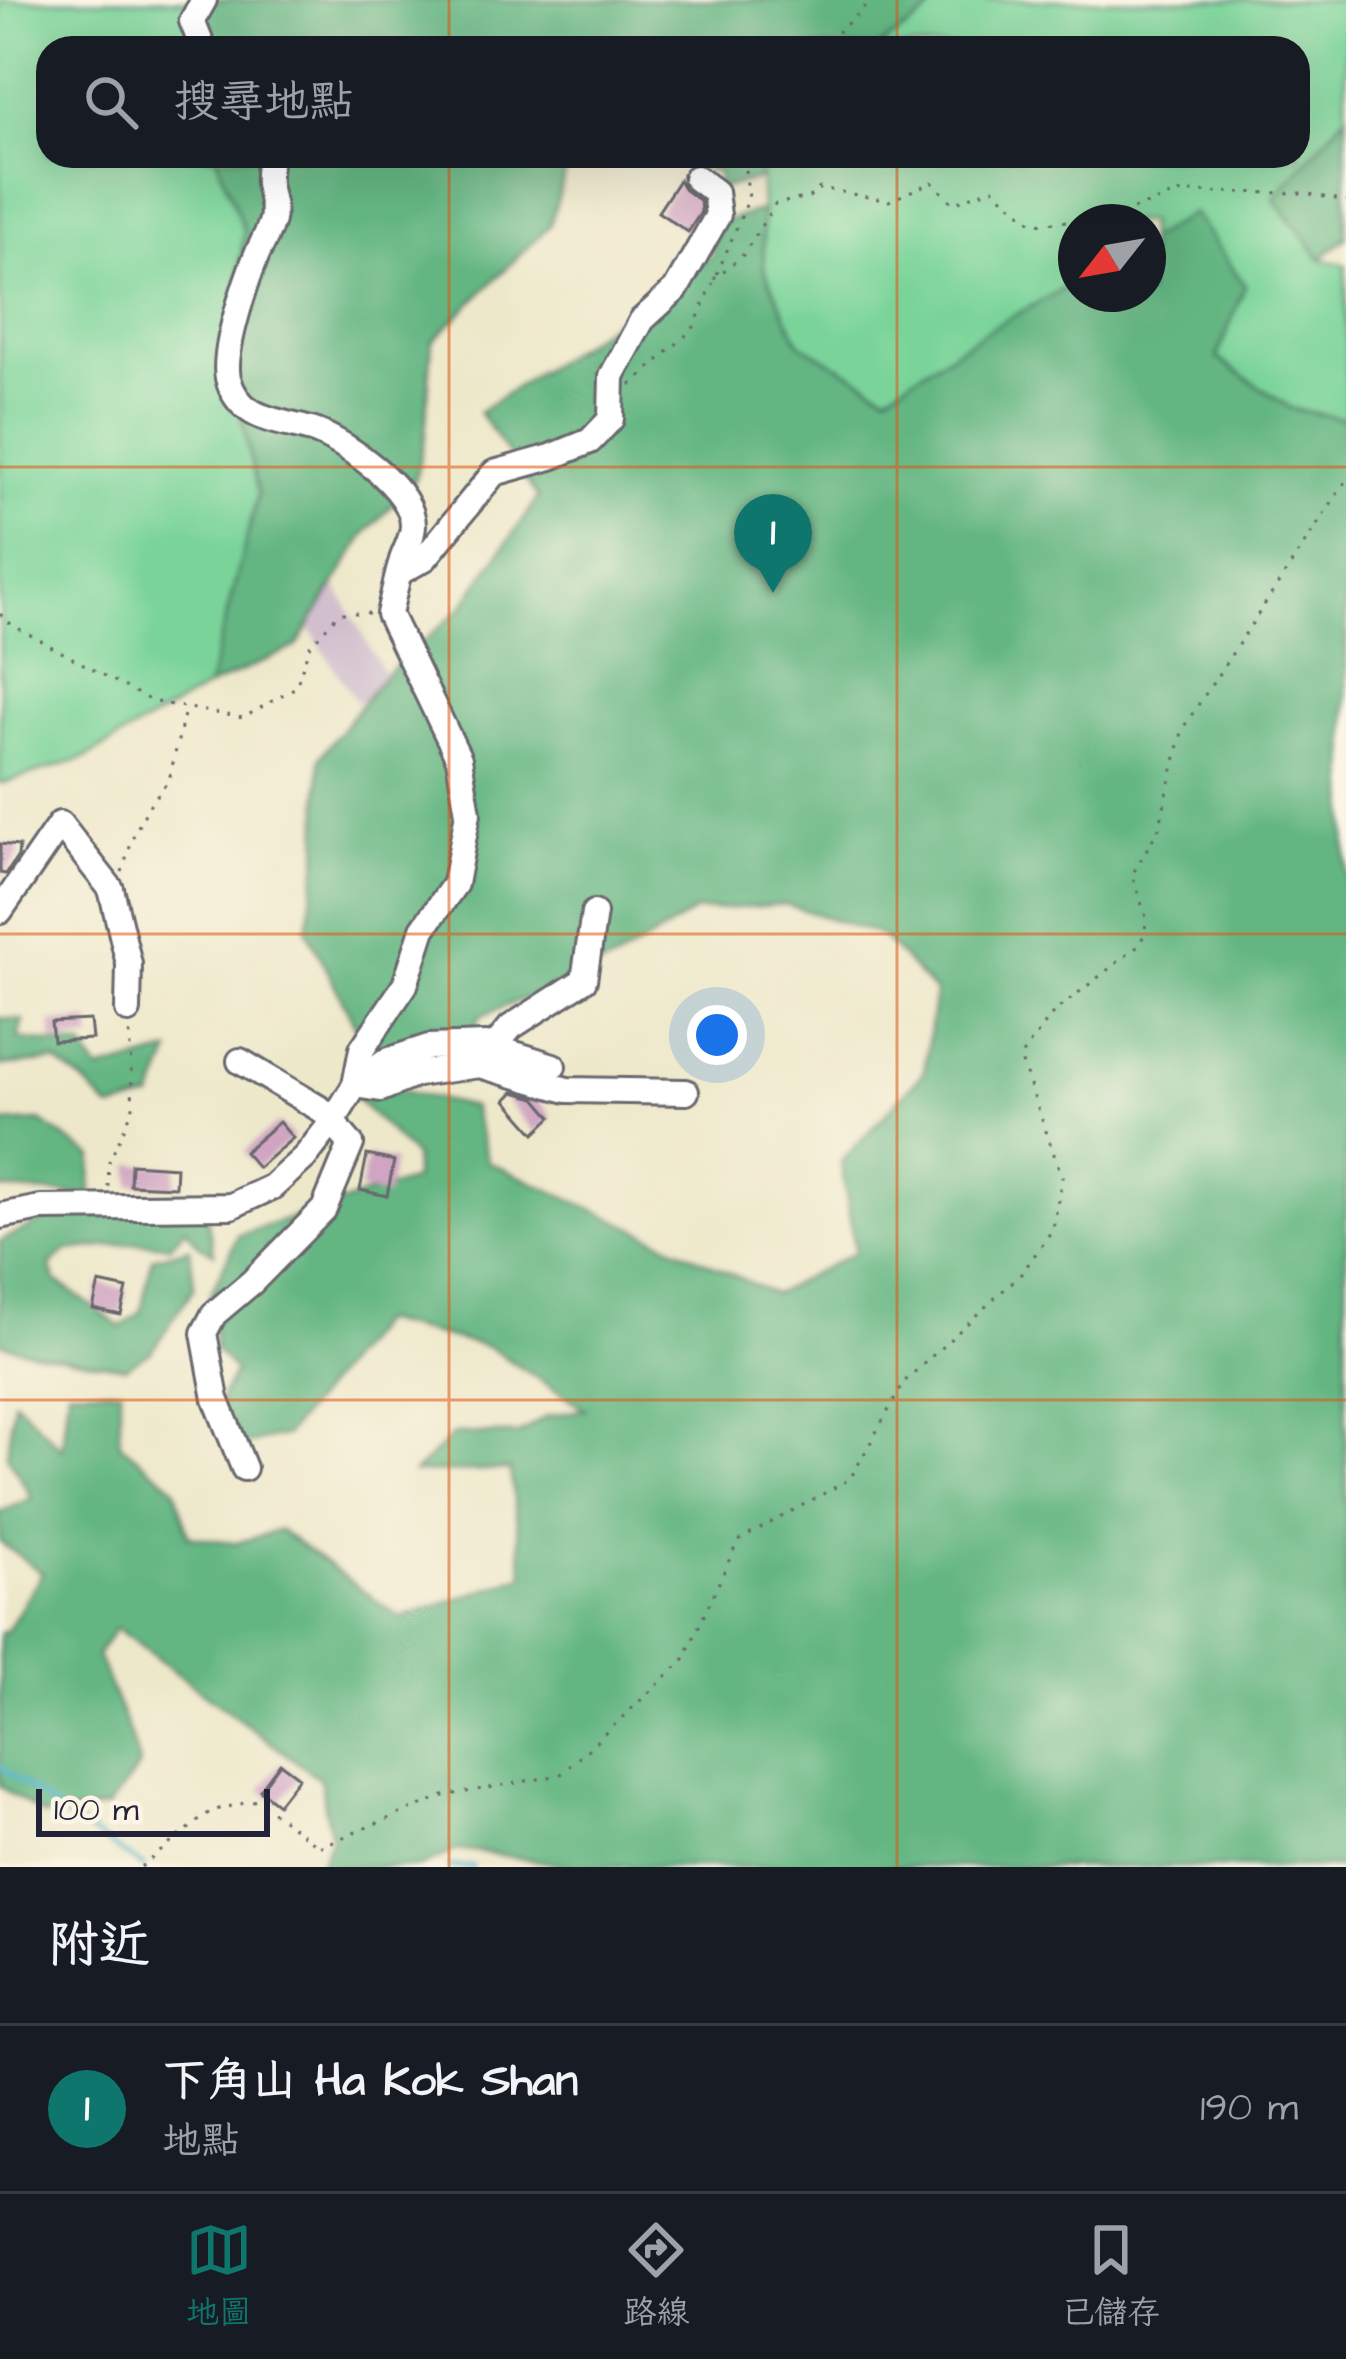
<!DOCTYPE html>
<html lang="zh-TW">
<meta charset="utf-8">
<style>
:root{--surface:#171b24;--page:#20242c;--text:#f1f3f6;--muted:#9ea1a6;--line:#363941;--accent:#0f766e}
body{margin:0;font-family:"Architects Daughter","LXGW WenKai TC",sans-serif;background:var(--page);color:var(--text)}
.compass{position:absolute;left:1058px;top:204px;width:108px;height:108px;border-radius:50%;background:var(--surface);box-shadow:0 12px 48px #0002;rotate:239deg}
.scale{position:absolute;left:36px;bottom:30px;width:234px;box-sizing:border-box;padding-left:12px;border:6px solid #22223b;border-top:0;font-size:33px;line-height:42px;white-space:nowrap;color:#22223b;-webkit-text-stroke:9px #fcf5e5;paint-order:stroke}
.you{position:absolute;left:717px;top:1035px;width:42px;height:42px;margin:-30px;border:9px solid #fff;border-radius:50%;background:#1a73e8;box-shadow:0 0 0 18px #1a73e833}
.badge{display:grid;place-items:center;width:78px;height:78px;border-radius:50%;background:var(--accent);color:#fff;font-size:39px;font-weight:700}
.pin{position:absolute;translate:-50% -99px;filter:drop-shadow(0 3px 6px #0008)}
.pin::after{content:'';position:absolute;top:63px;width:42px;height:36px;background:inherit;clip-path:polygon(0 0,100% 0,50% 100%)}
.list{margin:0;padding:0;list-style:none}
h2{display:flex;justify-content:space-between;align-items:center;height:156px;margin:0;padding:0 48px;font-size:51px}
h2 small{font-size:39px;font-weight:400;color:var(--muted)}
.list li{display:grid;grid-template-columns:78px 1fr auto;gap:36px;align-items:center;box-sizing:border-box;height:168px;padding:0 48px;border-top:3px solid var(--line)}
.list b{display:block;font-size:45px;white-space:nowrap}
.list p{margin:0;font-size:39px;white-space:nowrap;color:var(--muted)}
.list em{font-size:39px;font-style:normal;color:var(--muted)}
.icon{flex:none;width:66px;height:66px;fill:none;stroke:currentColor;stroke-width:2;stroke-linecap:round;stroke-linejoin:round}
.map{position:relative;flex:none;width:1346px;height:1867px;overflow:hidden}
.search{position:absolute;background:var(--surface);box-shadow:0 12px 48px #0002;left:36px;right:36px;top:36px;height:132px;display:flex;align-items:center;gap:30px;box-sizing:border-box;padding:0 42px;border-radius:36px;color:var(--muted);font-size:45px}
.sheet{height:324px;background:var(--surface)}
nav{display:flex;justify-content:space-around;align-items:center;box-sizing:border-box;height:168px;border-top:3px solid var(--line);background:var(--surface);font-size:33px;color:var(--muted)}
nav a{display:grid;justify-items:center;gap:6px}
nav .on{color:var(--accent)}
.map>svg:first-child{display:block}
</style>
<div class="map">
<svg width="1346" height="1867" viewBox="0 0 1346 1867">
<rect width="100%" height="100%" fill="#fcf5e5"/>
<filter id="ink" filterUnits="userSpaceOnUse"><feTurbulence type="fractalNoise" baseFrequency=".00833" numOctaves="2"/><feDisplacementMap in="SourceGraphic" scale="24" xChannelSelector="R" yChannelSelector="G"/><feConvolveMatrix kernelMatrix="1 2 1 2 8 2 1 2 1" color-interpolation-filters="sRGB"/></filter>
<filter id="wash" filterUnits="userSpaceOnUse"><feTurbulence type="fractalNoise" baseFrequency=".004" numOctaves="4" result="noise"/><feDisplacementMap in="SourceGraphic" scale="48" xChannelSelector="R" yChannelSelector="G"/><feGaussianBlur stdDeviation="2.7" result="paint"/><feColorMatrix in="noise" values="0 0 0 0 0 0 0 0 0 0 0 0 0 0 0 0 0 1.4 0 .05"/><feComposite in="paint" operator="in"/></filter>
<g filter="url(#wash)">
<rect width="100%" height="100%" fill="#eee8cb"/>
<polygon fill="#d0bdcd" points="320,556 390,685 357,703 270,567"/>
<g fill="#7ad49a" stroke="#4e7b6a" stroke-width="3">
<polygon points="0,0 204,0 197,48 48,48 48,156 216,156 244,231 229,360 258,495 208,687 85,758 0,784"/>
<polygon points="940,0 1346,0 1346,115 1274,198 1321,259 1346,265 1346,419 1292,409 1217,358 1245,285 1193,213 1148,240 1148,222 1076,222 1076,282 988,330 887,394 799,344 764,269 760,156 1298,156 1298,48 877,48 923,17"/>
</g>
<g fill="#63b682" stroke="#426c5e" stroke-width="3">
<polygon points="204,0 940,0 923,17 877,48 755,48 737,45 737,48 197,48"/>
<polygon points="1346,115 1346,238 1321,259 1274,198"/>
<polygon points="216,156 633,156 566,170 550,225 432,342 425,436 415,480 365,534 297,646 208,687 258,494 229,360 244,231"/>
<polygon points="650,156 760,156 761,179 717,189 718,172"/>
<polygon points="762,210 764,269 799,343 887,394 988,330 1076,282 1076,294 1148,294 1148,240 1193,213 1245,285 1217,358 1292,409 1346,419 1346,1867 580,1867 459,1849 420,1867 319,1867 331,1838 320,1779 116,1628 97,1655 125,1722 140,1765 107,1808 44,1816 0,1786 0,1633 7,1631 42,1573 0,1542 0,1512 32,1498 7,1455 14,1400 62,1449 68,1389 120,1389 120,1444 175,1488 189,1536 237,1543 279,1530 401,1618 524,1576 510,1470 414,1473 454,1434 518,1434 546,1417 585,1409 489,1347 379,1321 285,1436 229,1447 217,1405 235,1371 215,1350 210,1296 238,1235 414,1180 414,1156 356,1098 399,1090 472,1107 488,1162 643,1232 774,1294 855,1252 841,1162 924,1072 935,992 881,935 785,904 695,911 615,961 479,1017 463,1081 369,1053 307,930 318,860 320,757 382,678 461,608 538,498 479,412 712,256 715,224"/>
<polygon points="0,1018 23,1020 18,1039 83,1047 98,1071 171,1052 152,1099 110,1109 84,1082 55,1061 0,1066"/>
<polygon points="40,1121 93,1157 90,1196 0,1189 0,1123"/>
<path d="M206,1212L214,1253L199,1245L186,1228L170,1245L136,1243L66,1251L50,1265L55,1280L121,1327L141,1312L152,1258L190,1248L194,1287L152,1351L125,1367C83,1359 41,1356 0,1343V1241L61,1213Z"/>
</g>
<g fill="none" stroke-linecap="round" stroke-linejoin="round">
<g stroke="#47b1c6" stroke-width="4.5">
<polyline points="0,1766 64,1815 144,1867"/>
<polyline points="450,1867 473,1867"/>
</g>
</g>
<g id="blocks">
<g fill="#d0a4c2">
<polygon points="679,180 685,190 700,201 701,212 688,232 658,212"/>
<polygon points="0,844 19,846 18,856 6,874 0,873"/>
<polygon points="90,1020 92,1039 53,1041 51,1022"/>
<polygon points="514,1092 536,1098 552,1117 535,1133 506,1100"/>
<polygon points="279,1122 293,1138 258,1168 244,1152"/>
<polygon points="367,1155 394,1161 387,1196 360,1190"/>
<polygon points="131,1164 176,1167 175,1187 130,1185"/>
<polygon points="99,1283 127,1289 121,1315 93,1309"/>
<polygon points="280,1763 299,1777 278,1804 260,1790"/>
</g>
</g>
</g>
<g filter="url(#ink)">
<use href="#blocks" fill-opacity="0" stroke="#69676d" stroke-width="3"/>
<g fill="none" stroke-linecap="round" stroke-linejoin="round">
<defs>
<g id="minor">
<polyline points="203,48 192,21 204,0"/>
<polyline points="400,572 425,558 494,473 551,457 590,441 611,419 612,376 642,320 676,289 718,215 715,192 696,178"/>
<polyline points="0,911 60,824 111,889 129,964 128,1010"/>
<polyline points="485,1058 511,1027 584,980 594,913"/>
<polyline points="240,1061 322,1110 351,1144 324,1209 252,1282 214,1314 204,1333 216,1399 244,1468"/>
<polyline points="355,1085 381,1089 417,1074 479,1065 567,1090 686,1092"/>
<polyline points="355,1085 384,1062 429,1047 486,1045 553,1066"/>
<path d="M0,1216L41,1208L231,1206L272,1187L305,1157L333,1121L355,1085L362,1049L405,985L423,929L455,884L468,813L459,759L389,614C393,596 397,578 402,560C406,548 413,538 413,525C413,489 348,444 317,432C283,420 239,423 228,378C222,351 246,281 257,254C262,243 269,232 272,220C275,207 270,196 268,184C267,174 269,165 270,156"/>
</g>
</defs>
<use href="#minor" stroke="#69676d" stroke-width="30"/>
<g stroke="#69676d" stroke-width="3" stroke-dasharray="3 9" stroke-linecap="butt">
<polyline points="819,48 864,9 865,0"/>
<polyline points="717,274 749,198 743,156"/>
<polyline points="714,279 743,255 775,204 809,197 820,188 889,201 932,182 953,203 993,188 1034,224 1111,217 1182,192 1304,193 1346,201"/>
<polyline points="631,385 693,329 713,283"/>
<polyline points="0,614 12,625 151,701 243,718 296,687 309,647 339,613 369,613"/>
<polyline points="122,872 134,834 150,804 169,780 185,710"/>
<polyline points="108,1187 109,1162 133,1109 129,1028"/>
<polyline points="141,1867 211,1811 257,1800 319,1847 444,1796 560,1775 683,1661 738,1541 850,1479 905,1381 1022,1273 1053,1229 1062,1177 1020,1057 1055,1011 1141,944 1147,920 1132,875 1159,828 1183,728 1346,481"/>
</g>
<use href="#minor" stroke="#fff" stroke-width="24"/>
</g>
</g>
<path fill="none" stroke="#de560e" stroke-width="3" stroke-opacity="0.55" d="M449,0V48M897,0V48M449,156V1867M897,156V1867M0,467H1346M0,934H1346M0,1400H1346"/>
</svg>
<svg class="compass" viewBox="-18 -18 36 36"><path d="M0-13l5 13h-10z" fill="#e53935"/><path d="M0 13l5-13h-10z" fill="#9ea1a6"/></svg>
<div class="scale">100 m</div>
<div class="you"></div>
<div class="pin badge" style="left:773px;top:593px">1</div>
<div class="search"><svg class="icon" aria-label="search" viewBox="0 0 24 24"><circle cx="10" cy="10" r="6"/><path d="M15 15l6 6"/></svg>搜尋地點</div>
</div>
<section class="sheet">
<h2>附近<small></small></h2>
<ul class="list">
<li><span class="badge">1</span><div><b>下角山 Ha Kok Shan</b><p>地點</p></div><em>190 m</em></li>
</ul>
</section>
<nav>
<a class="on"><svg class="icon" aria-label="map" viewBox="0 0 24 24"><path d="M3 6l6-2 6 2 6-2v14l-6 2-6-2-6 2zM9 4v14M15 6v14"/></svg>地圖</a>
<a><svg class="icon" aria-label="directions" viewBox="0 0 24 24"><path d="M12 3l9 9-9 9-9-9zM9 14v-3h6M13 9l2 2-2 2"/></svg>路線</a>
<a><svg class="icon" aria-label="saved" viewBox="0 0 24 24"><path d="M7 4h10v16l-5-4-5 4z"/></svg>已儲存</a>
</nav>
